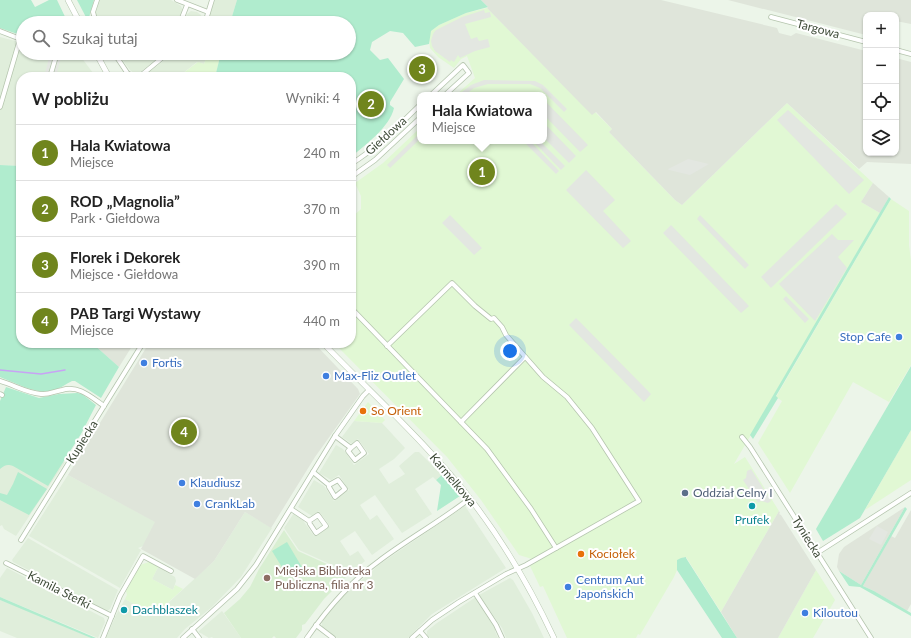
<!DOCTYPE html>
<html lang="pl">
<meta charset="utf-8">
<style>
:root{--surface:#fff;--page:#f6f6f6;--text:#222;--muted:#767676;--line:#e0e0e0;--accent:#70851d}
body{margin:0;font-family:Lato,sans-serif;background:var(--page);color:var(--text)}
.controls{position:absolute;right:12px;top:12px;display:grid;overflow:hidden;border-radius:8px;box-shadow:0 1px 3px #0004}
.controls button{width:36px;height:36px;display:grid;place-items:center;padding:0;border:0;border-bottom:1px solid var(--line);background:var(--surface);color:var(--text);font:20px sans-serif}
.you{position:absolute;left:510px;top:351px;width:14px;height:14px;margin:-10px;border:3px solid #fff;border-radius:50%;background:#1a73e8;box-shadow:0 0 0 6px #1a73e833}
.badge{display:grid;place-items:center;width:26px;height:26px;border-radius:50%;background:var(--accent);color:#fff;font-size:13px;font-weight:700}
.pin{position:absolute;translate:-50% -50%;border:2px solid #fff;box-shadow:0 1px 4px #0006}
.popup{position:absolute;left:417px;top:92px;width:130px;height:52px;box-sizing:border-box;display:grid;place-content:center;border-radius:8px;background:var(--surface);filter:drop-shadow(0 1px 3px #0005);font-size:13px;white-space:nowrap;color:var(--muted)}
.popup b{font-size:15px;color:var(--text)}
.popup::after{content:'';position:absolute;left:50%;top:100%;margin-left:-8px;border:8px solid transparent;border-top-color:var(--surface)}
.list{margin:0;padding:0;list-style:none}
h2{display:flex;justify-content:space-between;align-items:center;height:52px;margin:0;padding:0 16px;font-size:17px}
h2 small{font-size:13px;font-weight:400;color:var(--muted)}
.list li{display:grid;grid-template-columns:26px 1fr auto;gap:12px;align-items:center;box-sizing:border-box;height:56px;padding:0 16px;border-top:1px solid var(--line)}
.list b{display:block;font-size:15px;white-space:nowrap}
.list p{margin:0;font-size:13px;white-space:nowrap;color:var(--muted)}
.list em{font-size:13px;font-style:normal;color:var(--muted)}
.icon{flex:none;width:22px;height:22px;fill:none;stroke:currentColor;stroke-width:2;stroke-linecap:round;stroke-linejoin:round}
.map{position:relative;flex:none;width:911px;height:638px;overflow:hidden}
.search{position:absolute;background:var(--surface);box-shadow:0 1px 3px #0004;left:16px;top:16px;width:340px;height:44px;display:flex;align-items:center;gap:10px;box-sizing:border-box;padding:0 14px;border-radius:22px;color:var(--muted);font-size:15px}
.panel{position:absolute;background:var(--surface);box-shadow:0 1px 3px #0004;left:16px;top:72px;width:340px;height:276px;border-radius:16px}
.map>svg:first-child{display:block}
</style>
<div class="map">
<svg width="911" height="638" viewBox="0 0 911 638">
<rect width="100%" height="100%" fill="#ecf5e9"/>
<g fill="#e0eedb">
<polygon points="99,0 171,0 181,6 183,11 178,23 91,23"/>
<polygon points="215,0 237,0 230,23 206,23"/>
<polygon points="191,11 197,12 201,15 202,23 184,23 187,14"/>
<polygon points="0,37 23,43 23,53 60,53 78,55 78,57 81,57 96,77 21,77 21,166 0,165"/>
<polygon points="106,53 164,53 139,73 135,74 130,70 118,54 110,60"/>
<polygon points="172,53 213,53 206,58 204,64 197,62 178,77 143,77 171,55"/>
<polygon points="354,421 382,423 405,448 394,459 379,469 389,484 405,474 399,466 415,452 419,452 442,475 436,480 433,477 415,489 432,514 402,533 375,495 360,505 370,520 377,515 394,539 372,555 355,531 340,541 350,556 358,551 365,561 350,573 299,550 284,528 294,513 302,519 314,536 330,526 319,511 312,516 298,507 314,480 324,486 334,501 349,490 339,475 331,480 319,473 336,445 343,449 354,465 369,454 358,439 352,444 342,437"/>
<polygon points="0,442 65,462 16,536 4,529 2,525 0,526"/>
<polygon points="68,475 156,522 143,546 138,548 141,550 120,588 29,536"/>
<polygon points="465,506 506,568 432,614 408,638 337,638 322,626 322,622 325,616 341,598 380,564"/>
<polygon points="245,512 272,528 241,577 212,607 185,629 177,638 106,638 116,615 125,599 155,615 214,561"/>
<polygon points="28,538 118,590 110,609 107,611 13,562 12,560"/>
<polygon points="158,567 175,577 176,581 173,590 152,579"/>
<polygon points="7,568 104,618 105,622 98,638 0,597 0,578"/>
<polygon points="510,578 513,580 532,613 544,638 506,638 502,628 479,595"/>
<polygon points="476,597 495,625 495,631 498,638 430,638 427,635 427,631 437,623"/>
<polygon points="0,600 27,610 91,638 17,638 0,631"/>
<polygon points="222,611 241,638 213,638 212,637 209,638 199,632 199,631"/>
</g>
<g fill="#e1f8d4">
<polygon points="487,8 592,114 595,112 612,129 609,132 675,200 682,205 787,103 873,183 861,202 880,213 734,464 745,457 779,511 721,612 686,557 677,560 677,570 674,577 640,635 638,634 636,638 567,638 543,586 540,587 530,566 535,563 532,559 519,555 481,500 447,457 334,343 351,343 351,218 361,209 361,196 355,183 383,163 420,128 420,141 544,141 544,95 456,95 475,78 467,56 461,59 454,68 438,57 430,48 429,38 431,31 439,25 466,13"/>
<polygon points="213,53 221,53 215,77 178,77 198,62 204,64 206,58"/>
<polygon points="891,199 909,211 909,245 911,261 911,365 889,402 853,382 790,493 758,443 782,401 776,397"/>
<polygon points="368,402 385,420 382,423 354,421"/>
<polygon points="911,430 911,480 865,510 897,454"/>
<polygon points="149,562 158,567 152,579 173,590 175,585 183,589 154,615 125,599 127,595 126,591 140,565"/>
<polygon points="816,570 835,600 813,638 778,638"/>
</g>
<g fill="#dfe5da">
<polygon points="481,0 661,0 777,28 779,33 791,36 796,33 866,51 866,153 896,153 896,58 911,62 911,164 867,162 859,169 787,103 682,205 675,200 609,132 612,129 596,112 592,115 579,102 487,8 488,7"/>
<polygon points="728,0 911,0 911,24 896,21 896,15 866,15 866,35"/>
<polygon points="873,183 889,197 880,213 861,202"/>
<polygon points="92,343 134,343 119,367"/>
<polygon points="149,343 314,343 358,389 360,394 315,457 271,528 245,512 214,561 195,579 141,549 155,522 68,475"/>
<polygon points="905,507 861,585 839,571 837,567 839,554 844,547"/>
<polygon points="911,510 911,604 907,611 874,591 863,586 891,536 895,538"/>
<polygon points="779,511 780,513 779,514 781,515 816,570 778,638 737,638 721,612"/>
</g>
<polygon fill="#d9efd2" points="284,530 298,551 349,574 324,599 305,624 302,625 302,630 296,638 276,638 274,636 272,638 241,638 224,613 240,599 250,587 259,569"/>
<g fill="#b0ecce">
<polygon points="0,0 31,0 35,7 49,0 57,0 68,23 23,23 23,36 0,28"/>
<polygon points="77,0 94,0 88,21"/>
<path d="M237,0H481L488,7L466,13L439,25L431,31L429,44L415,47L403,33L390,31L372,42L370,50L380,60L388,58L404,79L390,102V105L394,108C390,127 365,145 351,157V77H215L221,53H349V23H230Z"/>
<path d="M0,165L21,166V176L19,184H21V343H92L119,367L101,398L75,381H72C66,384 59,389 52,391C38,395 13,382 0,377Z"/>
<polygon points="889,197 891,199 776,396 778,398 753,439 750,435"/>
<polygon points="911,366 911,430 860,518 823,541 816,529"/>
<path d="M6,387L39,398L59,394L77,393L82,394L96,405L81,434L48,486L13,466C7,464 5,465 0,469V401Z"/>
<polygon points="18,472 47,489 29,515 0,500 0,493 7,495 13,484"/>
<polygon points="442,475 460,496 437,511 441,485 436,480"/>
<polygon points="905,507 907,509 863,586 874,591 911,613 911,616 860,587 849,586 839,571 861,585"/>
<polygon points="287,542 303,569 288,577 272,551"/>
<polygon points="686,557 686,558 737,638 722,638 677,570 677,560 681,558"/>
<polygon points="0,597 96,638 91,638 0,600"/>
</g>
<g fill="#e3e7e1">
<polygon points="484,10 485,13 490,12 491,17 465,24 471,39 477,37 479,41 488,39 490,47 475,51 460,58 458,55 454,62 451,60 450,62 435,51 432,46 431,41 433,34 436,30 462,17"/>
<polygon points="50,54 61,57 56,77 44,77"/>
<polygon points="484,80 535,81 543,85 567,109 564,112 540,88 530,84 488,84 474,88 465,95 458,95 471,85"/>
<polygon points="544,100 588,145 580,152 544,115"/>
<polygon points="788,110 864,180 849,194 777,120"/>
<polygon points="544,123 576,156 569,163 544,138"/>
<polygon points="420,133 420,139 390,168 387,165"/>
<polygon points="523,141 530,141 559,171 556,174"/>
<polygon points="533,141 540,141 565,166 561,170"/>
<polygon points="688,159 709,164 690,175 669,170 668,169"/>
<polygon points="586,170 615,200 603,211 631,241 623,248 566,190"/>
<polygon points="836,204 847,214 771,288 761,277"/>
<polygon points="450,215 482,248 474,255 442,223"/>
<polygon points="700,215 749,265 745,269 697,219"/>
<polygon points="671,225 749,306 741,313 663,233"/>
<polygon points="832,234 838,240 854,240 838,257 847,268 815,321 779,284"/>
<polygon points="786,296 809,319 805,323 783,299"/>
<polygon points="576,318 651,394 644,402 569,325"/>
<polygon points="751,469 771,501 768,503 761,501 758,503 743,480 746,478 747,471"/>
<polygon points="877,526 888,532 881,545 869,539"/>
</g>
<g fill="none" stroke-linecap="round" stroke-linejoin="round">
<polyline stroke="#c8a3f5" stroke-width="1.5" points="0,370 41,374 65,370"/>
<defs>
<g id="minor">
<polyline points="177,0 208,12"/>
<polyline points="771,17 866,42"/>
<polyline points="96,23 93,12 97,0"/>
<polyline points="180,23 187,5"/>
<polyline points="205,23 212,0"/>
<polyline points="0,31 23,40"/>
<polyline points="896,50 911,54"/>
<polyline points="114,53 128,74"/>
<polyline points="128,74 138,77"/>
<polyline points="50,77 57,53"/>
<polyline points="124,77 126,76"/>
<polyline points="139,77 168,53"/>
<polyline points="431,95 463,65 469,73 445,95"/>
<polyline points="0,107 20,39"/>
<path d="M351,164C377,148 398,126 420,105"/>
<polyline points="351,177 375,160 420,118"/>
<polyline points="351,308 487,449 531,509 556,548"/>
<polyline points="387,346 452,283 475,306 491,319 494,318 502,327 506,335 543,377 567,397 592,428 639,501 526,565 506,574 459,602 432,620 412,638"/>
<path d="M0,381C14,385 27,393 41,394C49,395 55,391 62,390C79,385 91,397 104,406"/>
<polyline points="0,394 2,395"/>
<polyline points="461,422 525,357"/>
<polyline points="335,436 351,448 348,451 355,460 364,453 357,443 351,448"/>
<polyline points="742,437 750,447 871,638"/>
<polyline points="313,472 329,485 329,487 335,497 345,489 338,480 329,485"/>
<polyline points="291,509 309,521 310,524 316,533 326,526 318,515 309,521"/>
<polyline points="21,540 143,343"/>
<polyline points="817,553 911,493"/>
<polyline points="6,563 112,616"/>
<polyline points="475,593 496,625 502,638"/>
<polyline points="316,625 333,638"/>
<polyline points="192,629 199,638"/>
<polyline points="420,631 426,638"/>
<polyline points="103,638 120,596 143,556 171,571"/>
<polyline points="183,638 237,589 256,565 335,436 363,396 369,390"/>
<path d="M307,638C327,609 350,582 379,561C408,539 441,521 469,499"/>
</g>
<g id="tertiary">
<polyline points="68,0 80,23"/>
<polyline points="96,53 109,77"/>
<path d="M323,343C374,396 430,446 475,505C506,546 532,591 554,638"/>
</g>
</defs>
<use href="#minor" stroke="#b5c5ae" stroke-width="5.5"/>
<use href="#tertiary" stroke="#b5c5ae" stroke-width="6"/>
<use href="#minor" stroke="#fff" stroke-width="4"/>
<use href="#tertiary" stroke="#fff" stroke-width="5"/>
</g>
<g fill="#3f7fe0" stroke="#fff" stroke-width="1.5">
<circle cx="899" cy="337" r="4"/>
<circle cx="144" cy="363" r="4"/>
<circle cx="326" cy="376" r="4"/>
<circle cx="182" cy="483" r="4"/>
<circle cx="197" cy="504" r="4"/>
<circle cx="568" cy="587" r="4"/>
<circle cx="805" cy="613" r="4"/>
</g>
<g fill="#e8710a" stroke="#fff" stroke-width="1.5">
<circle cx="363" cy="411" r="4"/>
<circle cx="581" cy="554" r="4"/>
</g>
<circle fill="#5c6f8a" stroke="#fff" stroke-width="1.5" cx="685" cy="493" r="4"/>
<g fill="#0f9aa8" stroke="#fff" stroke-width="1.5">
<circle cx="752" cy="506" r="4"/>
<circle cx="124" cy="610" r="4"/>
</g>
<circle fill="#8d6e63" stroke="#fff" stroke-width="1.5" cx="267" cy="578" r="4"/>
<g text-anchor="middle" stroke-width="4" stroke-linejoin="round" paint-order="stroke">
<g font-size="12" fill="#3d4a37" stroke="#fff">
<text transform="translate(818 29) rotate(15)" y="4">Targowa</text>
<text transform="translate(386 136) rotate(-42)" y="4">Giełdowa</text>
<text transform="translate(82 442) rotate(-58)" y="4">Kupiecka</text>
<text transform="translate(453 480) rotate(50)" y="4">Karmelkowa</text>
<text transform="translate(807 537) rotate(58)" y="4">Tyniecka</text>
<text transform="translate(59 590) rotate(27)" y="4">Kamila Stefki</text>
</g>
<g font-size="12" fill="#366cbe" stroke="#fff" text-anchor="start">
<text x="891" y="341" text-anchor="end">Stop Cafe</text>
<text x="152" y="367">Fortis</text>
<text x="334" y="380">Max-Fliz Outlet</text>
<text x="190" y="487">Klaudiusz</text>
<text x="205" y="508">CrankLab</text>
<text x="576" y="584">Centrum Aut<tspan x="576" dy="14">Japońskich</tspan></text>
<text x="813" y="617">Kiloutou</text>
</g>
<g font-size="12" fill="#c56008" stroke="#fff" text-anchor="start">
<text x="371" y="415">So Orient</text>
<text x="589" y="558">Kociołek</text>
</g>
<g font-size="12" fill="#4e5e75" stroke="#fff" text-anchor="start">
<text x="693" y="497">Oddział Celny I</text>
</g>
<g font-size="12" fill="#0d838f" stroke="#fff">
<text x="752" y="524">Prufek</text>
<text x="132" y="614" text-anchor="start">Dachblaszek</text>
</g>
<g font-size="12" fill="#785e54" stroke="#fff" text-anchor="start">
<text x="275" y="575">Miejska Biblioteka<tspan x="275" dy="14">Publiczna, filia nr 3</tspan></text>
</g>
</g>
</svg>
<div class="controls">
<button>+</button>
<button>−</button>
<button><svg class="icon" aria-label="locate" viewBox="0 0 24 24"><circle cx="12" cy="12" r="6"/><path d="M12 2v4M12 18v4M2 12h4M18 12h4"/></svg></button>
<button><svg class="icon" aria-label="layers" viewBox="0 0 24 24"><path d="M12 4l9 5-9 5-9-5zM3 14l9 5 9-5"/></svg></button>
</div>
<div class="you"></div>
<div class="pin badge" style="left:482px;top:172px">1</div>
<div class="popup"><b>Hala Kwiatowa</b>Miejsce</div>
<div class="pin badge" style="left:371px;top:104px">2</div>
<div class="pin badge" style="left:422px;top:69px">3</div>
<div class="pin badge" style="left:184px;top:432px">4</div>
<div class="search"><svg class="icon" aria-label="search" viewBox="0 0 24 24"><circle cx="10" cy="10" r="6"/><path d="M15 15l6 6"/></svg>Szukaj tutaj</div>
<section class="panel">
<h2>W pobliżu<small>Wyniki: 4</small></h2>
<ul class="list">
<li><span class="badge">1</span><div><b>Hala Kwiatowa</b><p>Miejsce</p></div><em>240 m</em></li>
<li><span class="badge">2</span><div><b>ROD „Magnolia”</b><p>Park · Giełdowa</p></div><em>370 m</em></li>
<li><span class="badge">3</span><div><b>Florek i Dekorek</b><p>Miejsce · Giełdowa</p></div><em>390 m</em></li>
<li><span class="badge">4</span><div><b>PAB Targi Wystawy</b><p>Miejsce</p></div><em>440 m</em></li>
</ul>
</section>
</div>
